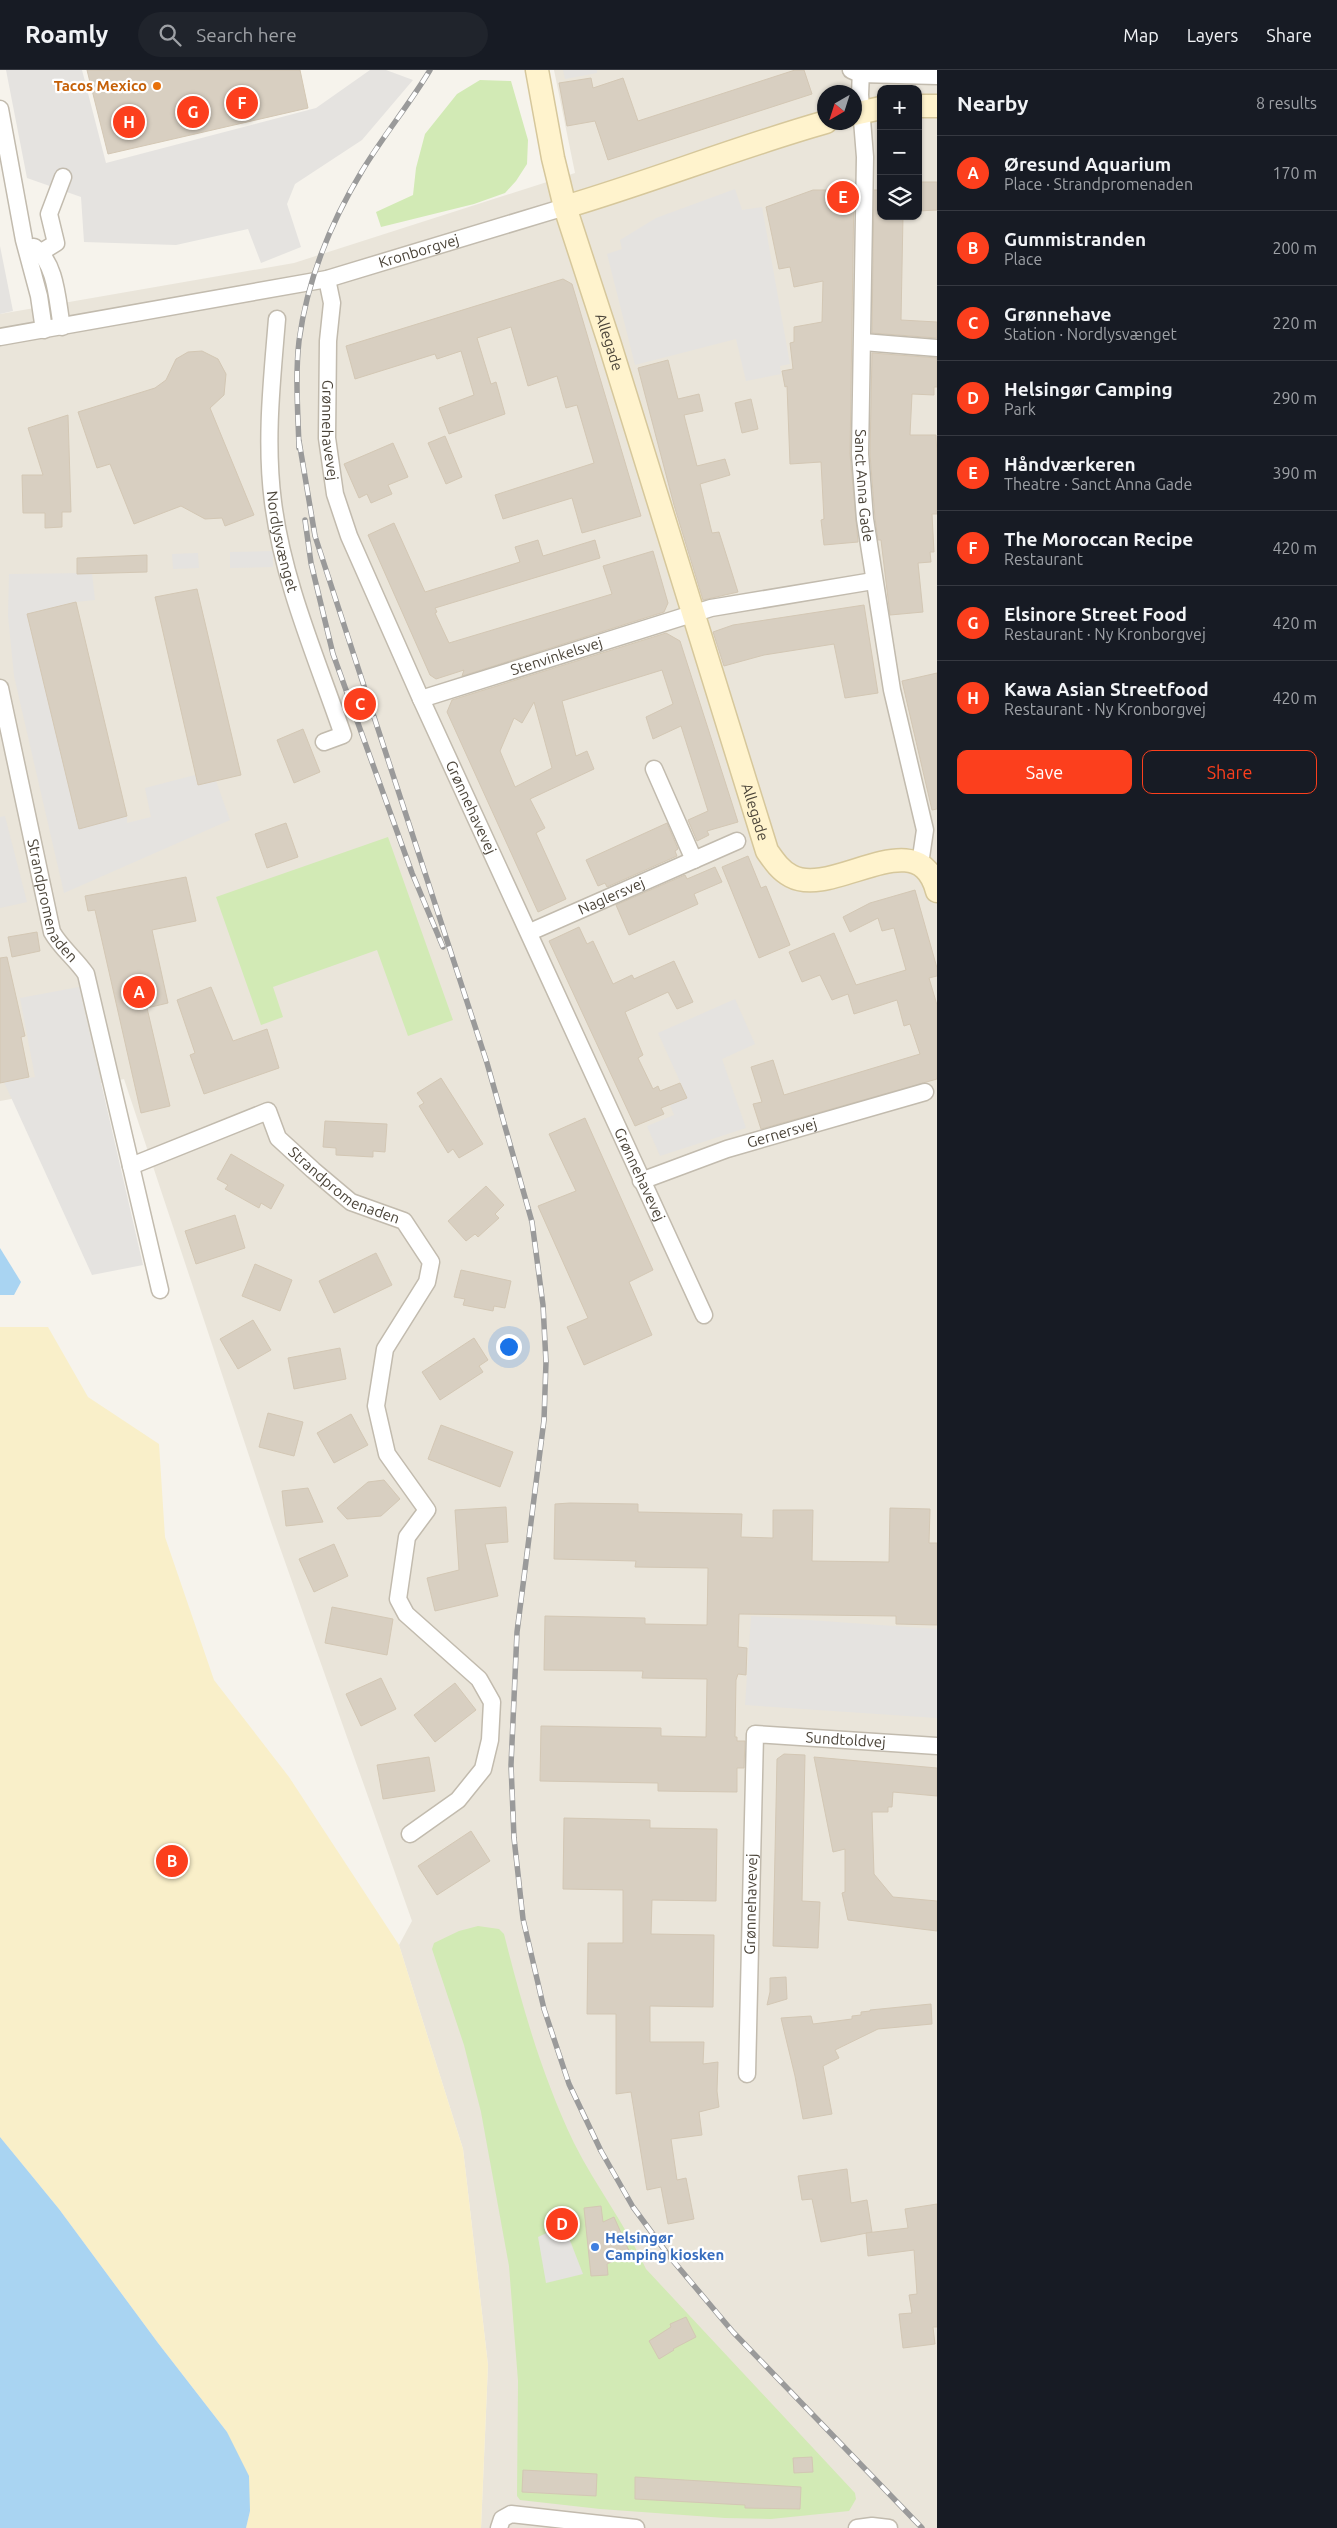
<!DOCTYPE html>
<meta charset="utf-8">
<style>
:root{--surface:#171b24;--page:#20242c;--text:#f1f3f6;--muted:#9ea1a6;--line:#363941;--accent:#fc3f1d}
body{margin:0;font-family:Ubuntu,sans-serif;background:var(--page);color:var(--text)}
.controls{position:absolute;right:15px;top:15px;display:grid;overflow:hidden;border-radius:10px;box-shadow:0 1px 4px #0004}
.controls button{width:45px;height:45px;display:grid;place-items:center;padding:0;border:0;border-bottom:1px solid var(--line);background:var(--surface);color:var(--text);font:25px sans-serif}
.compass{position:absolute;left:817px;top:15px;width:45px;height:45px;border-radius:50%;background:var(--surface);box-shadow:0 1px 4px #0004;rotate:219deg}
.you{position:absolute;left:508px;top:1276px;width:18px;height:18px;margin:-12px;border:4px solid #fff;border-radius:50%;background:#1a73e8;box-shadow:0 0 0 8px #1a73e833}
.badge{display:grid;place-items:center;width:32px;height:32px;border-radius:50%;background:var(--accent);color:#fff;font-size:16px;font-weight:700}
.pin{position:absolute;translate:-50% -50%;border:2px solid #fff;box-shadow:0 1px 5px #0006}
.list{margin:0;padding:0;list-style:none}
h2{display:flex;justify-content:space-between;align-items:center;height:65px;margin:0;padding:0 20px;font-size:21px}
h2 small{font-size:16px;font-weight:400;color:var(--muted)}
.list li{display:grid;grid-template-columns:32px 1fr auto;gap:15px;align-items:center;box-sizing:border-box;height:75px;padding:0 20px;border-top:1px solid var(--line)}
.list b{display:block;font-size:19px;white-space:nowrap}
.list p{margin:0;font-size:16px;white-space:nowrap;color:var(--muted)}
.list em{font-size:16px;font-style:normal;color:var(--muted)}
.actions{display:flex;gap:10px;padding:15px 20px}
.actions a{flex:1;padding:11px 0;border:1px solid var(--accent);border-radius:10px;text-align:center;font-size:18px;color:var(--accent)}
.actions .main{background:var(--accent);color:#fff}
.icon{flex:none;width:28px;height:28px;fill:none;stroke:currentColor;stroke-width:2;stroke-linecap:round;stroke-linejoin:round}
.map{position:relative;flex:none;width:937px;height:2458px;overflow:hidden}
header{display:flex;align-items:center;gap:30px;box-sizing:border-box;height:70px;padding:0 25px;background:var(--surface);border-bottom:1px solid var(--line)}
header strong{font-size:24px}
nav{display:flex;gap:28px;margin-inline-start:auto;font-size:18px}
.search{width:350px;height:45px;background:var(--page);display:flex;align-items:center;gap:12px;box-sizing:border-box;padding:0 18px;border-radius:28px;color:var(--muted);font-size:19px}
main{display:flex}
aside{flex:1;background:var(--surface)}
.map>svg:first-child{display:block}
</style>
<header>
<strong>Roamly</strong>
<div class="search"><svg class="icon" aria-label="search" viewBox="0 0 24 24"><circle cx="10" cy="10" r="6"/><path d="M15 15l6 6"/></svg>Search here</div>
<nav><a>Map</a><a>Layers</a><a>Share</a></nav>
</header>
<main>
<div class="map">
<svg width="937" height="2458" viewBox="0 0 937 2458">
<rect width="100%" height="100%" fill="#f6f3ec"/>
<path fill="#eae5da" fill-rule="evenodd" d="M554,0H937V2458H481L488,2295L463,2079L399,1875L412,1851L272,1455L124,1009L0,1031V244L294,193L575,103ZM881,19H918V146H881ZM824,22H854V52H824Z"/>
<g fill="#d2eab5">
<polygon points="480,10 511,11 528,70 527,94 516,111 505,123 474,134 381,157 376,142 413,125 416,98 425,64 457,24"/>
<polygon points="388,767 453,950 408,966 377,880 273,917 283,947 261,955 216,827"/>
<path d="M478,1856L499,1859L504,1864C522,1936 542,2006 574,2073C596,2117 626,2155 646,2199L855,2423L856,2429L849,2441L771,2449L725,2448L600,2439L520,2430L517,2426L518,2311L509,2196L481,2042L464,1975L432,1879L434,1873L459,1861Z"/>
</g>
<polygon fill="#f9efc9" points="0,1257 48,1257 88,1327 159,1374 165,1467 214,1610 289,1707 399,1875 463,2079 488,2295 481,2458 246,2458 250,2441 227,2362 158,2273 59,2139 0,2067"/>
<g fill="#e5e3e0">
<polygon points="6,0 82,0 106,93 316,38 370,0 386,0 413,10 362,70 295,114 287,134 301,177 261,193 248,159 176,175 84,172 81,127 27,108"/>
<polygon points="563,0 597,0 597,3 565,9"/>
<polygon points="735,119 742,140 762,137 790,294 780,296 781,304 746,311 736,269 635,295 607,184 622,179 620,170 656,148"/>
<polygon points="0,176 13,241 0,244"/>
<polygon points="273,481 273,497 230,498 230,482"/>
<polygon points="198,483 199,498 173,499 172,484"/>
<polygon points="92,503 95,530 76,532 27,544 79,758 127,746 127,753 151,747 145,718 195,705 198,715 216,711 230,750 64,823 14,606 8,546 9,504"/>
<polygon points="5,746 27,832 0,838 0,747"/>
<polygon points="79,917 143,1195 92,1205 4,1012 35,1007 20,928"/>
<polygon points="735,929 755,974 722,989 746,1058 660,1086 647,1056 674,1045 670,1035 687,1027 658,963"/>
<polygon points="751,1546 937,1559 937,1648 745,1635"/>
<polygon points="564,2155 583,2204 546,2213 538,2167"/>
</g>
<g fill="#a9d4f2">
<polygon points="0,1178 21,1212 14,1225 0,1225"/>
<polygon points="0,2067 59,2139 158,2273 227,2362 249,2406 250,2441 246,2458 0,2458"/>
</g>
<g fill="#d8cfc1" stroke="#d3c7b4" fill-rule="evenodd">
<polygon points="87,0 300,0 308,38 108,84"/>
<polygon points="795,0 804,0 812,24 608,90 595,51 567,56 559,13 591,8 593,18 623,8 638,51"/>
<polygon points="918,112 937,112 937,140 918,141"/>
<polygon points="813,120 854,120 850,384 858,472 824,475 821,450 824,449 821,392 790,394 787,316 785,317 782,301 793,299 790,273 794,272 794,257 822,252 823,211 794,217 790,197 779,199 766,137"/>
<polygon points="874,120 881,120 881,146 903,146 901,250 937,252 937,268 872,263"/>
<polygon points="563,209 572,214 641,446 582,463 572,428 503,449 495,425 594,393 577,335 566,338 557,306 528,316 511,257 477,268 491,314 496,312 505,344 449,364 439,338 474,325 461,281 437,289 435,284 355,309 346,276"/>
<polygon points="202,281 218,289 226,304 224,325 210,338 254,445 225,456 222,448 205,449 181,436 134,454 110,394 97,398 78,342 155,318 166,310 176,289 188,282"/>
<polygon points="872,283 937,288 937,317 934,317 934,325 912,324 910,365 936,365 937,386 937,444 932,444 934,482 930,482 931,492 918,493 923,542 890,545 881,470 878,470 875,448 870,384"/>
<polygon points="668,290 678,329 699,324 703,341 684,345 697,396 725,389 730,405 700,414 712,463 719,462 738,522 703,530 674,435 638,298"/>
<polygon points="751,329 758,359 742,363 735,333"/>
<polygon points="68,345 71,442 62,442 62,457 45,458 45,443 23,443 22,405 43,405 28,358"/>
<polygon points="445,366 462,407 446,414 428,373"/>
<polygon points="393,373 408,407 388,415 392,424 371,433 367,424 359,428 344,394"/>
<polygon points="394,453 425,522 520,492 515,477 538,470 543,486 595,470 600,488 435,538 437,542 435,543 449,573 612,524 603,496 653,481 668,533 664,542 462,606 464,600 436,609 430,605 368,465"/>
<polygon points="147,485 147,502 77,504 77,488"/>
<polygon points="197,519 241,705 198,715 155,527"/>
<polygon points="76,532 127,746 79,759 27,544"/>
<polygon points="864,535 878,623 845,628 834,574 764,585 724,596 713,562 733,555"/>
<path d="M666,563L680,571L738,752L707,761L709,765L697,771L688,750L708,741L681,656L653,669L646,647L673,634L662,600L562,631L576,686L587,681L594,699L530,729L545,758L536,763L566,829L538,842L447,642L452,630ZM534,632L552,698L515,717L500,681L514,648L522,653Z"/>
<polygon points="937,603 937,739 932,740 902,611"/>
<polygon points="303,659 320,702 294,713 277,670"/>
<polygon points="286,753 298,787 267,798 255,764"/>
<polygon points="667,753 678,779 675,781 677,786 607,817 605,813 598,816 586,790"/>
<polygon points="748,786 761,818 766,816 790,875 759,888 722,797"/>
<polygon points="715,797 722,812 694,824 698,834 629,865 616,835 685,805 687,809"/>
<polygon points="186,807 196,851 152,860 168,933 147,938 170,1036 141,1043 95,840 88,841 85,826"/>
<polygon points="915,820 937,898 937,906 929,908 937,935 937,1009 761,1059 753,1034 762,1032 751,997 773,990 784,1025 920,984 910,954 904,956 897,930 854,944 848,924 832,930 820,905 802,912 789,882 834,863 856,915 906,900 894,858 882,861 878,848 850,862 843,847 870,833"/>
<polygon points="579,857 587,874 593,871 613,914 632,905 634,909 674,891 693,932 677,939 668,922 625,942 643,985 638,988 653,1019 658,1016 660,1021 680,1013 687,1028 661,1038 664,1044 635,1056 549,871"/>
<polygon points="37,862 40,881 12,887 8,867"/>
<polygon points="7,887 25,966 21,967 29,1007 0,1013 0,888"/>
<polygon points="211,917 233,971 267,959 279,998 204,1024 190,985 195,983 177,930"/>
<polygon points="441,1008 483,1074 459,1088 453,1079 448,1083 419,1036 424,1033 417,1023"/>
<polygon points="585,1048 653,1200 629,1212 652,1265 584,1295 567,1257 588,1248 538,1136 576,1121 549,1064"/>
<polygon points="325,1051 387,1054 385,1082 373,1081 373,1087 336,1085 336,1078 323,1077"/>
<polygon points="231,1084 284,1115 271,1139 261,1133 259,1138 225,1119 228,1115 217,1109"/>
<polygon points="486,1116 504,1135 495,1144 499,1148 478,1167 475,1164 466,1171 448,1151"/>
<polygon points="235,1145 245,1178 196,1194 185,1161"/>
<polygon points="376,1183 392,1215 334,1243 319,1211"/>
<polygon points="255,1194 292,1210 280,1241 242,1226"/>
<polygon points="461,1200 511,1211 505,1238 494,1236 493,1241 463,1235 465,1229 454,1227"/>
<polygon points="253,1250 271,1280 238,1299 220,1269"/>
<polygon points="474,1268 488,1290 479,1296 483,1302 440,1330 422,1302"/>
<polygon points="340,1278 346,1309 294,1319 288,1288"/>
<polygon points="268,1343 303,1352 294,1386 259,1377"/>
<polygon points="351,1344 368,1375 334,1393 317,1363"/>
<polygon points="441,1355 513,1382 500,1417 428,1389"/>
<polygon points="384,1410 400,1429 381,1446 347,1449 337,1438 368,1412"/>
<polygon points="308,1418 323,1452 286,1456 282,1421"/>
<polygon points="570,1433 638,1434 638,1442 742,1444 741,1467 773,1468 773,1440 813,1440 812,1491 889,1492 890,1438 930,1439 929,1473 937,1473 937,1555 896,1554 896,1546 739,1544 738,1577 747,1578 746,1605 738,1604 736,1610 735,1667 737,1667 737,1671 745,1671 744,1698 737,1698 737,1722 658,1721 658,1713 540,1711 541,1656 661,1658 661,1666 706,1667 707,1609 642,1608 643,1601 544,1600 545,1546 645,1548 645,1554 707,1555 708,1498 635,1497 636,1491 554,1489 555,1434"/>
<polygon points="506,1437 508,1472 485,1474 498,1526 435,1541 427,1508 459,1500 455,1440"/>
<polygon points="334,1474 348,1506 314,1522 299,1489"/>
<polygon points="332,1537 393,1549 387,1585 325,1573"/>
<polygon points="381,1608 396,1639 361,1656 346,1624"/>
<polygon points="455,1613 476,1640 435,1672 414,1645"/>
<polygon points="784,1684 805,1685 802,1831 820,1832 818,1878 773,1876 777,1689"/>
<polygon points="429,1687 435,1721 383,1729 377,1695"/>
<polygon points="814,1687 937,1698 937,1726 893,1722 892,1737 888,1737 888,1742 872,1742 874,1804 893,1827 937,1831 937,1861 848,1850 842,1823 845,1822 845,1779 833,1782"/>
<polygon points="564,1748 650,1750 650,1758 717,1759 716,1831 652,1830 651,1864 714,1865 713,1937 650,1936 650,1972 704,1972 703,1994 718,1992 717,2021 719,2037 699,2042 702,2065 671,2069 677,2110 686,2108 694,2149 668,2154 661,2117 647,2120 631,2022 616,2024 616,1944 587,1944 588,1873 623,1873 623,1820 563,1819"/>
<polygon points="471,1761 490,1791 437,1825 418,1796"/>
<polygon points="786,1907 787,1929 767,1935 770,1922 770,1908"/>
<polygon points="931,1934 932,1954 878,1959 835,1980 839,1988 823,1996 832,2044 803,2049 795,2006 781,1948 811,1946 813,1954 852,1949 852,1946 861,1945 861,1942 870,1941 870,1940"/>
<polygon points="847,2099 851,2133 867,2130 872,2162 821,2172 812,2129 802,2130 798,2106"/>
<polygon points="937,2134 937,2257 933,2257 935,2274 903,2278 899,2244 912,2243 909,2225 917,2224 914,2180 868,2186 866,2163 908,2158 905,2139"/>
<polygon points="601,2136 603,2152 614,2147 630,2183 607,2194 608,2205 591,2206 584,2138"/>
<polygon points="686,2247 696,2267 673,2279 674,2280 659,2289 649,2271 671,2257 670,2254"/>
<polygon points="812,2387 813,2402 794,2403 793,2388"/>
<polygon points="523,2400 597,2404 596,2426 522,2422"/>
<polygon points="635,2407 801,2417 800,2439 745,2438 745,2435 635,2429"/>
</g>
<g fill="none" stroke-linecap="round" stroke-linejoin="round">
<defs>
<g id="street">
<polyline points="851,0 860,4 937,6"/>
<path id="s1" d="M861,0L860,25L865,87L860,384L865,449L892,620L925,760L920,794"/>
<polyline points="0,39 24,170 39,226 44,260"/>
<path d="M34,177C57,194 57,231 62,257"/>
<polyline points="30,189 56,173 49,144 63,107"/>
<path id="s2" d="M327,209L332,233L328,271L327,368L335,424L349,466L421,629L704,1245"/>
<path id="s3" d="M277,249C272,310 265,371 273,432C283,512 317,589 343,665L324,672"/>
<path id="s4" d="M0,267L327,209L565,137"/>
<polyline points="863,272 937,278"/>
<path id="s5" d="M0,618L52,862C61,878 76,889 86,904L160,1220"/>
<path id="s6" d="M421,629L711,538L873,511"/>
<polyline points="654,699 694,790"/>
<path id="s7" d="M530,862L737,771"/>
<path id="s8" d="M131,1096L268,1041L278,1068L313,1100L351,1132L404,1151L431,1192L427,1212L385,1279L376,1336L387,1384L427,1440L407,1467L398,1529L406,1544L479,1609L492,1632L490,1670L483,1699L458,1730L410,1764"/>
<path id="s9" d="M641,1111L727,1079L925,1022"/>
<path id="s10" d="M747,2004L755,1664L937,1676"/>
<polyline points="499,2458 502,2449 511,2444 636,2458"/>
<polyline points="857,2458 872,2456 889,2458"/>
</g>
<g id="secondary">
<path id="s11" d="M537,0L553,88L565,137L610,275L767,781C774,791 780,800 791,806C833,829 918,749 937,821"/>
<polyline points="918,36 937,36"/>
<polyline points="854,44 881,38"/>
<path d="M565,137C653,111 738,77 826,52"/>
</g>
</defs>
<use href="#street" stroke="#c2bbae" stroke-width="19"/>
<use href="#secondary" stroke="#d6c79b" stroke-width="25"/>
<use href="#street" stroke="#fff" stroke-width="16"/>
<use href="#secondary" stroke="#fff3cd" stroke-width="22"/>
<defs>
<g id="rail">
<polyline points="299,371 315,466 487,993 532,1152 543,1235 546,1292 544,1350 517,1562 511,1695 514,1768 523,1849 544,1939 569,2014 601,2081 633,2137 669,2186 733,2262 922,2458"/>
<path d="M299,378C298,342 295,307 299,271C307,211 331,152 362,101C383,66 409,35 430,0"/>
<polyline points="305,450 311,493 333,584 412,803 443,877"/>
</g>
</defs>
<use href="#rail" stroke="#9a9a9a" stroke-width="5.5"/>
<use href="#rail" stroke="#fff" stroke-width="4" stroke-dasharray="11" stroke-linecap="butt"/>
</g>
<circle fill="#e8710a" stroke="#fff" stroke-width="2" cx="157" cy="16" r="5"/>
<circle fill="#3f7fe0" stroke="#fff" stroke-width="2" cx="595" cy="2177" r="5"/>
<g text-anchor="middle" stroke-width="4.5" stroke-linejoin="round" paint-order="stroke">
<g font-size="15" font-weight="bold" fill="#c56008" stroke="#fff" text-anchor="end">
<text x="147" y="21">Tacos Mexico</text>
</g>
<g font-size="15" fill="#4b4439" stroke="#fff">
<text dy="5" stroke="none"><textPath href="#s4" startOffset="428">Kronborgvej</textPath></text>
<text dy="5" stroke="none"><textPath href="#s11" startOffset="282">Allegade</textPath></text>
<text dy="5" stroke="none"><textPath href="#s2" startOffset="152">Grønnehavevej</textPath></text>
<text dy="5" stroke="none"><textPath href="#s1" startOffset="416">Sanct Anna Gade</textPath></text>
<text dy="5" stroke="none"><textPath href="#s3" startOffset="224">Nordlysvænget</textPath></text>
<text dy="5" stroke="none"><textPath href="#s6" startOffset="142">Stenvinkelsvej</textPath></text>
<text dy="5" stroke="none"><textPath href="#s2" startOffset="558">Grønnehavevej</textPath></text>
<text dy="5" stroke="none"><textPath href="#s11" startOffset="774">Allegade</textPath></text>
<text dy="5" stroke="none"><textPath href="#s7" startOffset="89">Naglersvej</textPath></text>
<text dy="5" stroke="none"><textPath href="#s5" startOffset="220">Strandpromenaden</textPath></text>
<text dy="5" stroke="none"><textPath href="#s9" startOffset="149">Gernersvej</textPath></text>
<text dy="5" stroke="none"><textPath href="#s2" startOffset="962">Grønnehavevej</textPath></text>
<text dy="5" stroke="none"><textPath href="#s8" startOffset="259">Strandpromenaden</textPath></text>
<text dy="5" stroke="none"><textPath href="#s10" startOffset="431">Sundtoldvej</textPath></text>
<text dy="5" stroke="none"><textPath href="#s10" startOffset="170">Grønnehavevej</textPath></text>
</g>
<g font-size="15" font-weight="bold" fill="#366cbe" stroke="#fff" text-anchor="start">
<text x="605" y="2173">Helsingør<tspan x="605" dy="17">Camping kiosken</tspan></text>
</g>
</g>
</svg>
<div class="controls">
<button>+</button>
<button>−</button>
<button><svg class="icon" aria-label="layers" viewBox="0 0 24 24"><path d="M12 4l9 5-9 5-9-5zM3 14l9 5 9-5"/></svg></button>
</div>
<svg class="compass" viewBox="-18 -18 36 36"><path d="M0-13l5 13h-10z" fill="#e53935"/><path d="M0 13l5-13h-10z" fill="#9ea1a6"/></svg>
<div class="you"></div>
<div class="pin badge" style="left:139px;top:922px">A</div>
<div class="pin badge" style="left:172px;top:1791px">B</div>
<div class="pin badge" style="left:360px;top:634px">C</div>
<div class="pin badge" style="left:562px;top:2154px">D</div>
<div class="pin badge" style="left:843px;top:127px">E</div>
<div class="pin badge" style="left:242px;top:33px">F</div>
<div class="pin badge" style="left:193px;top:42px">G</div>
<div class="pin badge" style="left:129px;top:52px">H</div>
</div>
<aside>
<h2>Nearby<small>8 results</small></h2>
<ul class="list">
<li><span class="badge">A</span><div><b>Øresund Aquarium</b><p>Place · Strandpromenaden</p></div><em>170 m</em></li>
<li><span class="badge">B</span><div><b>Gummistranden</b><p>Place</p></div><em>200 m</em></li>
<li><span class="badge">C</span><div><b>Grønnehave</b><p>Station · Nordlysvænget</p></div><em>220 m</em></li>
<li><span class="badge">D</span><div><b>Helsingør Camping</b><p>Park</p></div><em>290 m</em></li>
<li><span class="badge">E</span><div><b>Håndværkeren</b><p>Theatre · Sanct Anna Gade</p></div><em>390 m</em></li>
<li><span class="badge">F</span><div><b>The Moroccan Recipe</b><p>Restaurant</p></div><em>420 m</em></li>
<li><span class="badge">G</span><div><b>Elsinore Street Food</b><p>Restaurant · Ny Kronborgvej</p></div><em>420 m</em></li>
<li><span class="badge">H</span><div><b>Kawa Asian Streetfood</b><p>Restaurant · Ny Kronborgvej</p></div><em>420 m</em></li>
</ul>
<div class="actions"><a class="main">Save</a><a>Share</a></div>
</aside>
</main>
